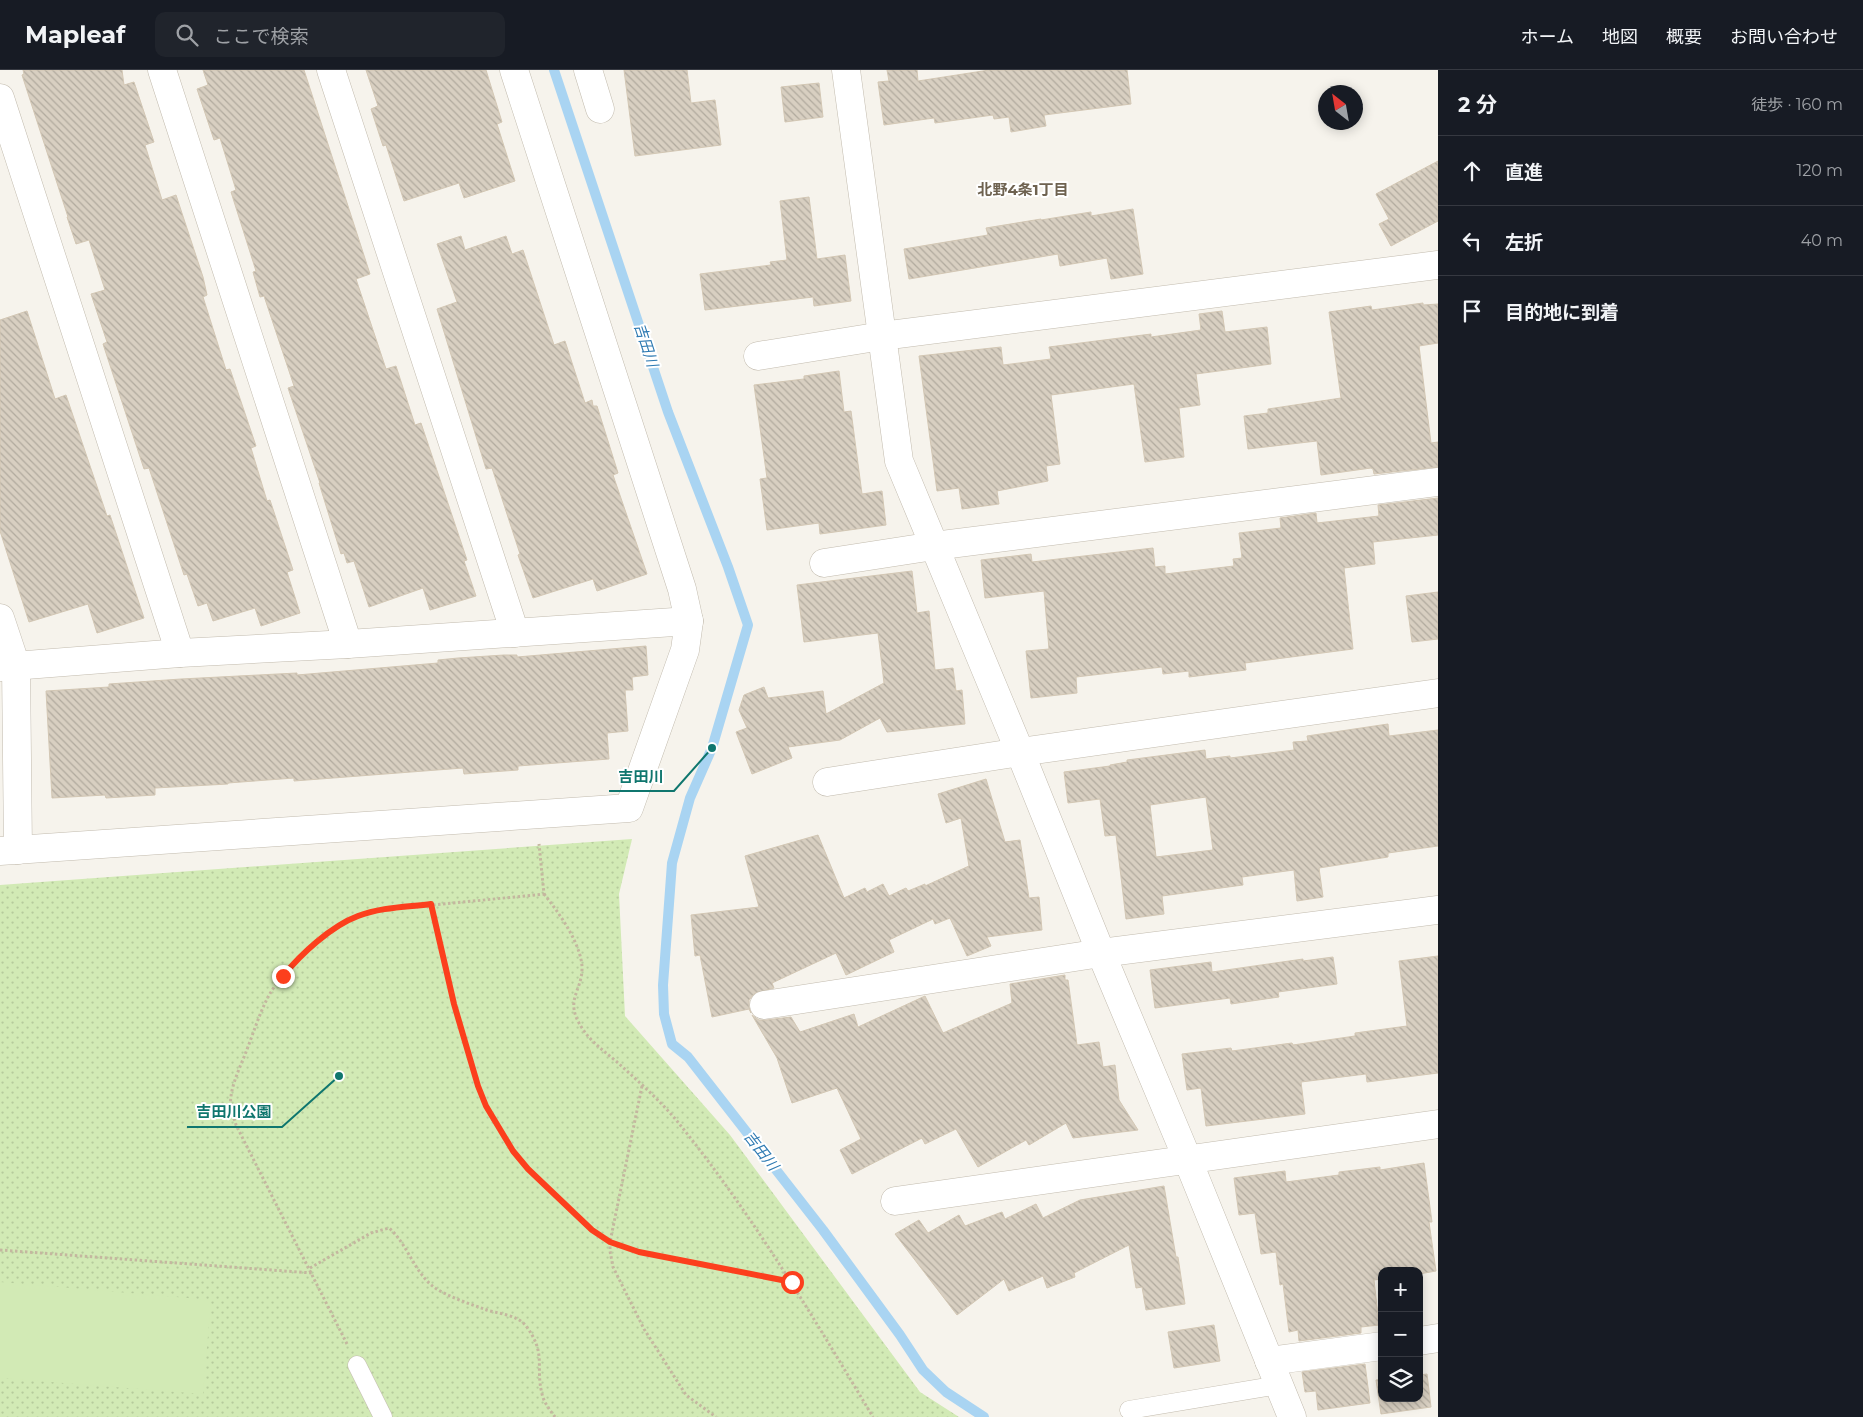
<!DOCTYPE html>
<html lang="ja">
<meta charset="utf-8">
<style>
:root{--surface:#171b24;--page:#20242c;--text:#f1f3f6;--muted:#9ea1a6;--line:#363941}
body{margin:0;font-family:Montserrat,"Noto Sans JP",sans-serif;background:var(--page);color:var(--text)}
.controls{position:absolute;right:15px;bottom:15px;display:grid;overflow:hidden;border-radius:10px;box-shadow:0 2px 12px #0003}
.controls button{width:45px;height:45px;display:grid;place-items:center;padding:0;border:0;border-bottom:1px solid var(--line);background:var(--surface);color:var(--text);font:25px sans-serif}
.compass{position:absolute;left:1318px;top:15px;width:45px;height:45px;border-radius:50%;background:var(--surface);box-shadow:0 2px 12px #0003;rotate:329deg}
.stop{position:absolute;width:15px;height:15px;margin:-11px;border:4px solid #fc3f1d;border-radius:50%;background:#fff}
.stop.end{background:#fc3f1d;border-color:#fff;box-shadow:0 1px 5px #0008}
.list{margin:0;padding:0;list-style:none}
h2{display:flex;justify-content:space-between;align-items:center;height:65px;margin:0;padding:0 20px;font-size:21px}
h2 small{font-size:16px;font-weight:400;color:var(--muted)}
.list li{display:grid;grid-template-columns:32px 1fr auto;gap:15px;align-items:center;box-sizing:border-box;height:70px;padding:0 20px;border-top:1px solid var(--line)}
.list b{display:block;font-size:19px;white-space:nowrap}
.list em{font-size:16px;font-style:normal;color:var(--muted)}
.icon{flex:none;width:28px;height:28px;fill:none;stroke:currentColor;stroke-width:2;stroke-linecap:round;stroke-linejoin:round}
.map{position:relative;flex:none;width:1438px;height:1347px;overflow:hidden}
header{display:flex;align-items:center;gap:30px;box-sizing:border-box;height:70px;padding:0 25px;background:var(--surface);border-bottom:1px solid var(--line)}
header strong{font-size:24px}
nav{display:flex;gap:28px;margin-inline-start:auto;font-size:18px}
.search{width:350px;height:45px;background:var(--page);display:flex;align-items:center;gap:12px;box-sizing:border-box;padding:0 18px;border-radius:10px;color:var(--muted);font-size:19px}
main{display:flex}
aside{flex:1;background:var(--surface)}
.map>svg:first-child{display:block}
</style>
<header>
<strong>Mapleaf</strong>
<div class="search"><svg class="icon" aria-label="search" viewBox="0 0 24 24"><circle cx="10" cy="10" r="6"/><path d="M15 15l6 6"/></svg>ここで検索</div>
<nav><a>ホーム</a><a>地図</a><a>概要</a><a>お問い合わせ</a></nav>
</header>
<main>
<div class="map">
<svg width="1438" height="1347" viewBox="0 0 1438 1347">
<defs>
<pattern id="park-dots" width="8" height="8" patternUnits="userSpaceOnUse" patternTransform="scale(1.25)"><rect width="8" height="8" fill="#d2eab5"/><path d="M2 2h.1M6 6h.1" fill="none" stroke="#b6ca9c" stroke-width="1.8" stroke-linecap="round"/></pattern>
<pattern id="building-back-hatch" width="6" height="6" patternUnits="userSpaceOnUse" patternTransform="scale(1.25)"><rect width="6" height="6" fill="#d8cfc1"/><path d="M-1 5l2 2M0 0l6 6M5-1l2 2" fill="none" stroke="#b1aa9e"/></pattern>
</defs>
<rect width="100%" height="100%" fill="#f6f3ec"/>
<polygon fill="url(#park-dots)" points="632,769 619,824 625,946 730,1065 920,1322 959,1347 0,1347 0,815"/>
<polygon fill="#d2eab5" points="0,1212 211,1230 203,1324 0,1308"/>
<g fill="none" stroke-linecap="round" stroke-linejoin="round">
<polyline stroke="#a9d4f2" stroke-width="10" points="554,0 668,342 728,497 748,555 712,678 690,728 672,793 663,915 664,944 672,974 688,987 823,1160 900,1265 923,1300 946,1322 984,1347"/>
</g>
<g fill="url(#building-back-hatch)" stroke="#d3c7b4" fill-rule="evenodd">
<polygon points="23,0 122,0 124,15 134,12 154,72 145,75 162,130 176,125 203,207 207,225 203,227 226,300 230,299 256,376 251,378 267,431 270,430 293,500 287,502 300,543 261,556 255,538 213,551 207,533 198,536 187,504 184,505 149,398 144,399 103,274 107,272 91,224 105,220 89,170 76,174 67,147 68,147 22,5 24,4"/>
<polygon points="203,0 304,0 370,204 356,209 386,299 396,296 415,355 421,353 467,490 464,491 476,526 430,540 423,518 369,537 354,491 347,493 344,483 341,484 319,413 320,413 288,318 294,316 264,226 260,227 253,202 256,201 231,122 236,120 220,68 214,70 197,19 208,15"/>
<polygon points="366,0 486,0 502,52 497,54 515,111 464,128 459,113 404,131 386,75 383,76 371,39 378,36"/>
<polygon points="624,0 687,0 691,33 715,30 721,75 635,86"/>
<polygon points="887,0 917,0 918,11 989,0 1127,0 1131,34 1044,45 1046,56 1011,62 1009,47 994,49 993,45 935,53 934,48 884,55 878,12 889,11"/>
<polygon points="819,13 823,47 785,52 781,17"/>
<polygon points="1438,91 1438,151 1391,176 1379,154 1389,149 1376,124"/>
<polygon points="809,127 817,189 845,185 851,231 814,236 813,227 705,240 700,204 771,195 770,192 787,190 780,131"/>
<polygon points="1133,139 1143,204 1111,209 1107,188 1060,196 1058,184 909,209 904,179 988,165 986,158 1041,149 1041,150 1091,142 1091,146"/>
<polygon points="461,166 465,180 506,166 512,184 523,180 554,275 565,271 585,333 592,330 593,336 597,336 618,403 613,405 647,504 597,521 593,509 533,528 518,485 520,484 492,398 486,399 437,239 457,232 437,174"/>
<polygon points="1423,233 1423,235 1438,234 1438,273 1419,276 1431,373 1438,372 1438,397 1374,404 1373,399 1371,398 1321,405 1317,371 1248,379 1244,346 1268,343 1268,339 1341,328 1329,242 1371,236 1372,240"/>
<polygon points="27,241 55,329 66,325 107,446 110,445 144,548 97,563 88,534 29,552 0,461 0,250"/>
<polygon points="1222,241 1225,262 1267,257 1271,294 1196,304 1200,335 1179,338 1184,387 1145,392 1134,314 1051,325 1060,394 1046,396 1048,411 997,421 999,434 962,439 959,418 937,421 919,286 1001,277 1003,295 1051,289 1049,277 1151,264 1151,267 1201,260 1199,244"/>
<polygon points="839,301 844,342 851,341 862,424 882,421 886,455 820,464 819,453 767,460 760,409 767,408 754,315 804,309 804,306"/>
<polygon points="1438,428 1438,465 1373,472 1375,494 1344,498 1353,579 1245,593 1246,600 1189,607 1189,601 1163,604 1162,597 1076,607 1077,623 1031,628 1026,581 1049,579 1044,521 985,528 981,490 1031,484 1032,492 1153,478 1155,497 1165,496 1165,504 1234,496 1233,489 1242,488 1239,463 1281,458 1280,448 1316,443 1317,453 1379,446 1378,435"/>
<polygon points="912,501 917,543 929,541 935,600 953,598 956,621 962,620 965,654 887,662 880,648 840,670 788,677 792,688 752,704 736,662 747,658 739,640 744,625 764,617 768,628 823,621 826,644 884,613 878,563 804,572 797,515"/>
<polygon points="1438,522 1438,569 1412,572 1406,526"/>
<polygon points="646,576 648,605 632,607 633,620 625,620 628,661 607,663 609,689 518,696 518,700 464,704 463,698 294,711 294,708 228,713 228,714 155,718 155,725 106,728 105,725 52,728 46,621 109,617 109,614 181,609 297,603 297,605 438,593 438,590 458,588 504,585 517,585 517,587"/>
<path d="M1388,654L1389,666L1438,660V776L1388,783V787L1319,798L1323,827L1297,831L1294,800L1242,807L1243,815L1162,826L1164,844L1126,849L1116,765L1105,766L1100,729L1068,733L1064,702L1110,696V695L1127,692V690L1205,680L1206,689L1230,686V688L1294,680L1293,672L1308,671L1307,666ZM1206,727L1213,780L1156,787L1150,735Z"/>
<polygon points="986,709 1005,772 1020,770 1029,828 1039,827 1042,860 987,867 991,876 967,886 950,848 935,854 933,849 889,870 894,882 846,905 836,883 772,913 774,918 755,923 749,930 749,937 751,943 749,939 712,947 700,885 695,886 691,845 759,837 745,786 818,765 844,828 865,818 867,822 883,814 889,826 906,818 908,821 925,814 925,816 969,796 961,748 946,753 938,724"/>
<polygon points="1438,886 1438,1003 1367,1012 1366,1004 1301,1012 1305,1044 1206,1056 1201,1018 1187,1020 1182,984 1231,978 1232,981 1292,973 1293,975 1355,966 1355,963 1407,956 1399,891"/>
<polygon points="1333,887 1337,914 1278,922 1279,927 1231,934 1230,928 1155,938 1150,900 1211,892 1212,902 1303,889 1303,891"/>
<polygon points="1065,905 1065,910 1068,910 1077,975 1099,972 1103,997 1115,995 1119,1030 1138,1060 1073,1068 1066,1053 1029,1075 1026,1070 978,1097 956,1059 925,1074 922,1068 852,1104 840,1080 861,1069 837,1018 792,1033 777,988 752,945 759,950 766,950 791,947 800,962 854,944 858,957 925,926 943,963 1012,933 1010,914"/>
<polygon points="1424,1093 1432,1152 1429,1152 1436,1201 1419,1204 1419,1201 1382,1201 1382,1209 1374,1210 1379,1255 1361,1257 1361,1263 1299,1271 1298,1260 1289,1262 1283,1214 1280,1215 1276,1182 1261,1184 1255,1143 1239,1145 1234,1108 1285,1101 1286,1112 1339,1105 1339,1102 1380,1097 1380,1100"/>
<polygon points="1164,1116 1176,1187 1178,1187 1185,1234 1146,1240 1142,1217 1136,1218 1129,1175 1074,1203 1075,1207 1047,1218 1043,1206 1009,1221 1004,1209 957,1245 895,1164 919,1150 928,1163 959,1145 965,1156 1002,1142 1005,1149 1036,1134 1043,1148 1080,1130"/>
<polygon points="1214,1255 1220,1291 1174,1298 1168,1262"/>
<polygon points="1365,1294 1370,1333 1318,1340 1316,1321 1305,1322 1302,1302"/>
<polygon points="1427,1304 1431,1337 1381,1344 1376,1310 1382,1309 1382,1328 1419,1328 1419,1305"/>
</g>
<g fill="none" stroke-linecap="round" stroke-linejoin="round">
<defs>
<g id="lane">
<polyline points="357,1295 383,1347"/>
<polyline points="1129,1340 1279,1315"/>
</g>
<g id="street">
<polyline points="162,0 348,574"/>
<polyline points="331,0 515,563"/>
<polyline points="588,0 600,39"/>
<polyline points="846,0 899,391 1020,682 1101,883 1187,1088 1292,1347"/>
<polyline points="0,28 180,583"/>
<polyline points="758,286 882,266 1438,195"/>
<polyline points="824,493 934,476 1438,412"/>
<polyline points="0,548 16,596 18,780"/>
<polyline points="0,597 180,583 348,574 689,551"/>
<polyline points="827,712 1020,682 1438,623"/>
<polyline points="0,781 629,738 685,580 689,551 682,519 514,0"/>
<polyline points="764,935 1101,883 1438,840"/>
<polyline points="895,1131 1438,1054"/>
<polyline points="1419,1271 1438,1268"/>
<polyline points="1269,1291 1382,1276"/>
</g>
</defs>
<use href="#lane" stroke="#c2bbae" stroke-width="19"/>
<use href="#street" stroke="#c2bbae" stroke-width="29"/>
<g stroke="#c4b79f" stroke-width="3" stroke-dasharray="2.5 2.5" stroke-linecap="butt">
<path d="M544,824C559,843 580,872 582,896C583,922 563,929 582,958C591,972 604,981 617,992C639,1012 663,1033 681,1056C754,1147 813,1247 873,1347"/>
<polyline points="431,834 454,934 485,1036 513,1081 528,1099 593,1160 610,1172 610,1181 613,1197 644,1259 686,1325 716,1347"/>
<polyline points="642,1016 610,1172 639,1182 792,1212"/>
<polyline points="0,1180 312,1203"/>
<path d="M310,1198L371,1163L389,1158C410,1176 415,1209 442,1222C455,1229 470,1234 484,1239C497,1244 517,1244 526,1256C547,1284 535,1295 542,1324C544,1333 550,1340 555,1347"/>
<path d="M347,1274L236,1055C235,1050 232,1045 231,1040C228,1021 239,1000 246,982C253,964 259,945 267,929C287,891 334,852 374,841L544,824L539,774"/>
</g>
<use href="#lane" stroke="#fff" stroke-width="18"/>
<use href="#street" stroke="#fff" stroke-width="28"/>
</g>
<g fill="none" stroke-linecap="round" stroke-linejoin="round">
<path stroke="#fc3f1d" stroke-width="6" d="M283,906C301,884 331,856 358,846C381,837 408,837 431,834L454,934L478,1016L486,1036L513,1081L528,1099L592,1160L610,1172L639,1182L792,1212"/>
</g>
<g text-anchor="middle" stroke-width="4" stroke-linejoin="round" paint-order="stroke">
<g font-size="15" font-weight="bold" fill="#6e6250" stroke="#fff">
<text x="1023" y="125">北野4条1丁目</text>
</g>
<g font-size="15" font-style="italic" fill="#2e7ab2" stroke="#fff">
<text transform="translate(646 275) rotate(72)" y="5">吉田川</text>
<text transform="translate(761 1081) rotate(52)" y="5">吉田川</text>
</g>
</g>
<path fill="none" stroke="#0f766e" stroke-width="2" d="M712 678L674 721H609M339 1006L282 1057H187"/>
<g fill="#0f766e" stroke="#fff" stroke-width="2">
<circle cx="712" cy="678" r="5"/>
<circle cx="339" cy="1006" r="5"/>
</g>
<g font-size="15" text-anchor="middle" font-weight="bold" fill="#0f766e" stroke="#fff" stroke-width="4" stroke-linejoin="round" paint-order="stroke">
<text x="641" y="712">吉田川</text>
<text x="234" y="1047">吉田川公園</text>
</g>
</svg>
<div class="controls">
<button>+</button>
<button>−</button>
<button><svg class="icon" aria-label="layers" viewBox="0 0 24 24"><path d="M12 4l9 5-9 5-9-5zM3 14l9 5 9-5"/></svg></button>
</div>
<svg class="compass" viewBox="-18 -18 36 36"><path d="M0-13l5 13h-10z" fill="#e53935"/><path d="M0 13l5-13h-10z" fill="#9ea1a6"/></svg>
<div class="stop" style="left:792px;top:1212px"></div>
<div class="stop end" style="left:283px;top:906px"></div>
</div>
<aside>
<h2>2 分<small>徒歩 · 160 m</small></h2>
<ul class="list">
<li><svg class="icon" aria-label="ahead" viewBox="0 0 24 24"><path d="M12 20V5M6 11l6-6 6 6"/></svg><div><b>直進</b></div><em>120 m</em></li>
<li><svg class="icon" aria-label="left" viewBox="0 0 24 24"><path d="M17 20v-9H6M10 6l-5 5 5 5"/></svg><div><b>左折</b></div><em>40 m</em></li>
<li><svg class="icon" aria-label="arrive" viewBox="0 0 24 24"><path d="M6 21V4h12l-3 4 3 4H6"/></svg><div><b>目的地に到着</b></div></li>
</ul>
</aside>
</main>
